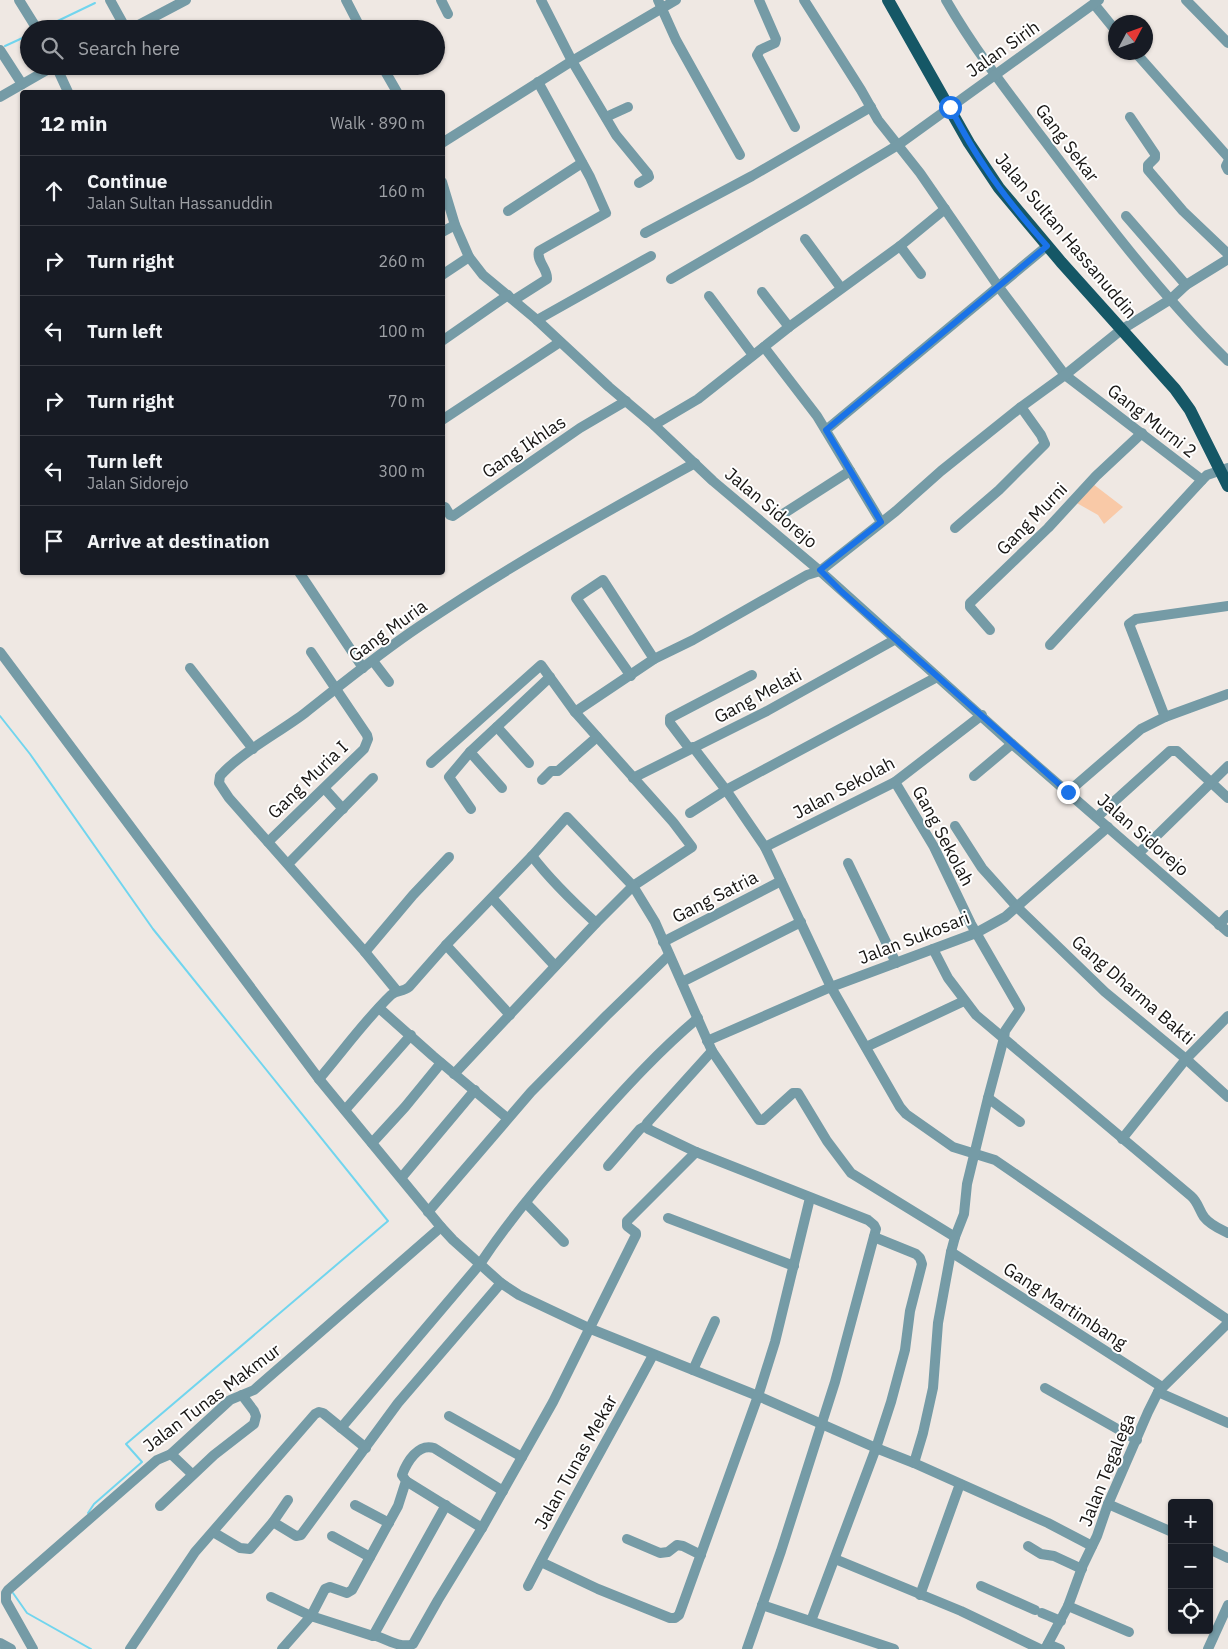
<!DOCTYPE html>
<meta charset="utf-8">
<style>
:root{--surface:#171b24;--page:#20242c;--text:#f1f3f6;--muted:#9ea1a6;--line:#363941}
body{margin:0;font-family:"IBM Plex Sans",sans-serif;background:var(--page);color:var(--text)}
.controls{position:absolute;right:15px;bottom:15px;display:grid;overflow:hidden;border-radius:5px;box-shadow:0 1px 4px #0004}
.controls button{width:45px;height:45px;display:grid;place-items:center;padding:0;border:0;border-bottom:1px solid var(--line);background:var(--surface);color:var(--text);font:25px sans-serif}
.compass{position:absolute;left:1108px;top:15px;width:45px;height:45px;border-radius:50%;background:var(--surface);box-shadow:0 1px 4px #0004;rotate:49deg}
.stop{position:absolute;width:15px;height:15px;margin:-11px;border:4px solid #1a73e8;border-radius:50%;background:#fff}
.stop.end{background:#1a73e8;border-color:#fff;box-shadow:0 1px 5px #0008}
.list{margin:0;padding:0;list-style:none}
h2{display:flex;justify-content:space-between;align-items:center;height:65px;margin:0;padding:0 20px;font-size:21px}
h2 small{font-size:16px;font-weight:400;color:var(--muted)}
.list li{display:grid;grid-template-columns:32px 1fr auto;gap:15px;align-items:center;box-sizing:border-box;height:70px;padding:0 20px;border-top:1px solid var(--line)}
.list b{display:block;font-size:19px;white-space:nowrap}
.list p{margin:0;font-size:16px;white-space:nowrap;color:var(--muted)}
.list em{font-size:16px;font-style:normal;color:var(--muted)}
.icon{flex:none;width:28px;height:28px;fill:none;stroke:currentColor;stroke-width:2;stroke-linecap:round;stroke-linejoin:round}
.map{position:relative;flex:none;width:1228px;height:1649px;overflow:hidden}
.search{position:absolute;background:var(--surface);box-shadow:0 1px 4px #0004;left:20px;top:20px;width:425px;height:55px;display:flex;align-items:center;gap:12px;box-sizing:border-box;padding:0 18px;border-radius:28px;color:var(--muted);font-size:19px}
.panel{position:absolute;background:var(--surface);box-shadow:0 1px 4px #0004;left:20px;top:90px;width:425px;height:485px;border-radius:5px}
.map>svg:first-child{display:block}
</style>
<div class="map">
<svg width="1228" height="1649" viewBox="0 0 1228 1649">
<rect width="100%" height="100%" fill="#efe8e3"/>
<polygon fill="#f9c9a7" points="1093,484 1123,507 1104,524 1098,515 1075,502"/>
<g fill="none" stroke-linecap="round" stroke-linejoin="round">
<g stroke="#71d5ee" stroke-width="2">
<polyline points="43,28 95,3"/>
<polyline points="5,46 29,35"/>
<polyline points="0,716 30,754 153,929 388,1221 126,1444 142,1462 94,1504 88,1513"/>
<polyline points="13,1593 27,1613 91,1649"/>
</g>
<g stroke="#759ba6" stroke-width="10">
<polyline points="19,0 37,29"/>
<polyline points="110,0 126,29"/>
<polyline points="346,0 361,29"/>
<polyline points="441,0 448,14"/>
<polyline points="541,0 572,61 616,135 648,174 649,177 639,183"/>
<polyline points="658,0 676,40 740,155"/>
<polyline points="759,0 776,39 775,43 760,50 757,55 795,127"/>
<polyline points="804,0 861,90 878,120 920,173 998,286 1065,375 1202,480 1207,475 1228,468"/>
<path d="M946,0C974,49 1010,95 1044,140C1101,216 1160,294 1228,361"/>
<polyline points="1186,0 1228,43"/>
<polyline points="1094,4 1116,31"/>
<polyline points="131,29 186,0"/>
<polyline points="0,50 22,84"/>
<polyline points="1135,52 1228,157"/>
<polyline points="56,66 68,92"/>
<polyline points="382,66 397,92"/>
<polyline points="0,97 54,66"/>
<polyline points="606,117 628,107"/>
<polyline points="1130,117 1155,154 1155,158 1148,165 1148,170 1183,211 1228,254"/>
<polyline points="442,143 572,61 676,0"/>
<polyline points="1228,162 1226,166 1228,170"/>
<polyline points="442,182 455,225 469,257 483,275 537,320 609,387 654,425 713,481 820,571 1012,744 1228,932"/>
<polyline points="508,211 582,163"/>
<polyline points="1126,216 1186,285"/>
<polyline points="442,232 455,225"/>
<polyline points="645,233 752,176 871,107"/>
<polyline points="805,239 841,288"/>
<polyline points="900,246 921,274"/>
<polyline points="442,275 469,257"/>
<polyline points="671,279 805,201 898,145 1099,0"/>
<polyline points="762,292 789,327"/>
<polyline points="709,296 753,355"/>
<path d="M514,300L547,279C548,269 536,261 539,251L606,213L590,177L538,82"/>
<polyline points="537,320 651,256"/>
<polyline points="442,341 508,295"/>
<polyline points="764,347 817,416 881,522"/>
<polyline points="442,420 560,342"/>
<polyline points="654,425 698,399 789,327 900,246 945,209"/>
<polyline points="826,430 1047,246"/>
<polyline points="445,507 450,515 453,516 580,428 626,401"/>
<polyline points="783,514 850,471"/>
<polyline points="955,528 999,490 1045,444 1041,435 1021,407"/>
<polyline points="299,572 363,668"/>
<polyline points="990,630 970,607 970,603 1048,528 1096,476 1142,433"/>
<polyline points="1050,645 1202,480"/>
<polyline points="0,652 319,1079 441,1227 453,1240 501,1283 519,1295 591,1329 758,1396 876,1448 914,1463 1048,1523 1092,1546"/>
<polyline points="373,661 389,682"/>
<polyline points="190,668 253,749"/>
<polyline points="631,676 576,598 603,580 654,659"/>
<polyline points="575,712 654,659 693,640 807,575 820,571 896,511 941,471 1021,407 1065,375 1121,330 1171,299 1186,285 1228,259"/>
<polyline points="1165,717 1129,624 1136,619 1228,606"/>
<polyline points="497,727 529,763"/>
<polyline points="693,747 726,790 765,847 831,987 900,1107 906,1114 953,1147 995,1160 1228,1320"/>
<polyline points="689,748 670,723 670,718 752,675"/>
<polyline points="470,752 502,788"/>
<polyline points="431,763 541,665 575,712 673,822 692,847 633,886 596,923 454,1074"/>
<polyline points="974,776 1012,744"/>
<polyline points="633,778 767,711 896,639"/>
<polyline points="542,780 551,771 558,771 597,737"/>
<polyline points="895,782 934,847 971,924 1020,1009 1005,1031 1004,1038 988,1098 967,1184 964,1214 955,1237 951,1252 938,1323 933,1388 923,1433 914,1463"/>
<polyline points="325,789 343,809"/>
<polyline points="1068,792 1141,729 1165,717 1228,694"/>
<polyline points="471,809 449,777 470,752 550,677"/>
<polyline points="690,813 726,790 937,677"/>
<polyline points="1097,817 1170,751 1177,751 1228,798"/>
<polyline points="955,826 982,868 1017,907 1105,992 1186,1059 1228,1097"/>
<polyline points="268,842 364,749 368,739 367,735 311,652"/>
<polyline points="765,847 895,782 982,715"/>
<polyline points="1139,853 1228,766"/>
<path d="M532,856C551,881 573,902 596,923"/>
<polyline points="848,863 896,963"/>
<polyline points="288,864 373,778"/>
<polyline points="492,898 555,966"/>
<polyline points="1219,925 1228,915"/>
<polyline points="663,942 781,881"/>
<polyline points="446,945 510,1015"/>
<path d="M933,949L948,978L976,1015L1191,1196C1198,1202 1199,1210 1204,1217C1210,1225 1220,1229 1228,1233"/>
<polyline points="365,952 413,895 449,857"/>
<polyline points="682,982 801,922"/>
<path d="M397,991L365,952L229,798L219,783L220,776C240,753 280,732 305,713C343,683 381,652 420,626C509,566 602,514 695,463"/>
<polyline points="379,1008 433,1056 507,1118"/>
<polyline points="707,1041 831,987 976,933 1005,917 1108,827"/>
<polyline points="866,1047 964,1001"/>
<polyline points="712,1051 647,1123 648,1129 696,1152 868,1220 874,1225 876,1229 835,1382 781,1551 747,1649"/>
<path d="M319,1079C343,1051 365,1020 391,995C397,990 403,992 409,987L446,945L532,856L567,817L633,886L655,922L712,1051L759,1120H763L793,1093H798L827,1141L851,1173L955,1237"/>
<polyline points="988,1098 1020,1122"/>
<polyline points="345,1110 411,1035"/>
<polyline points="1122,1139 1186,1059 1228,1016"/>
<polyline points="372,1143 405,1107 441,1063"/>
<polyline points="608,1166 640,1129 647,1125"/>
<polyline points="402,1177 475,1090"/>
<polyline points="526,1203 564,1242"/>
<polyline points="428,1212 531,1092 607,1015 669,955"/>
<polyline points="668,1218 794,1266"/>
<polyline points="951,1252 1162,1387"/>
<polyline points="693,1370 715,1321"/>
<polyline points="1045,1388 1137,1440"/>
<polyline points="1158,1392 1228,1423"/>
<polyline points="449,1416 522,1457"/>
<path d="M341,1428L480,1264C513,1214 553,1169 593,1124C626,1087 660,1050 698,1018"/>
<polyline points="171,1454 192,1474"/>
<polyline points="406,1481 482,1528"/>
<polyline points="1108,1504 1172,1532"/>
<polyline points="355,1505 389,1523"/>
<polyline points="160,1506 214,1455 254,1424 256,1416 254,1411 242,1395"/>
<polyline points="273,1522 296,1536 301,1535 398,1403 501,1283"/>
<polyline points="213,1532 240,1548 250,1549 273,1522 288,1500"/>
<polyline points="332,1536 370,1557"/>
<polyline points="627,1539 660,1553 668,1552 677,1545 683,1546 701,1555"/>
<polyline points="1028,1546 1041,1554 1054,1556 1082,1569"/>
<polyline points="1209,1549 1228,1558"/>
<polyline points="835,1559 961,1611 1040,1649"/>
<polyline points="541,1562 598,1589 670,1618 675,1618 679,1615 758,1396 775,1342 810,1198"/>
<path d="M528,1586C568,1508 612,1432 653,1355"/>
<polyline points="981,1586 1035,1610"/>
<polyline points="920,1595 960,1484"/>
<path d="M271,1597L311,1616L373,1636L374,1635C385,1639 402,1649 413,1644L438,1600L482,1528L553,1402L636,1235V1233L627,1226V1221L696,1152"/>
<polyline points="762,1605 894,1649"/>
<polyline points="1068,1606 1129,1632"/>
<polyline points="1042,1613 1061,1621"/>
<polyline points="811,1621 876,1448 891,1402 905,1350 910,1311 922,1264 920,1258 916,1254 874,1237"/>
<polyline points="373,1636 446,1505"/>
<polyline points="0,1643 11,1649"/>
<polyline points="1048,1644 1060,1649"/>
<polyline points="33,1649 6,1601 6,1593 8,1590 157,1460 171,1454 230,1400 254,1390 441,1227"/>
<polyline points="130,1649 195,1552 315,1414 319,1412 323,1413 366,1448"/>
<path d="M282,1649L311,1616L325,1589L330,1587L347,1593L352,1590L398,1506L406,1481L402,1475C407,1462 418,1443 434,1448L503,1491"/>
<polyline points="1045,1649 1068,1606 1083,1565 1097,1536 1108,1504 1148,1412 1158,1392 1228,1323"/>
<polyline points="1208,1649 1228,1605"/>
</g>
<polyline stroke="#155766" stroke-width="12" points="888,0 969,143 999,188 1061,262 1175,389 1190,410 1228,486"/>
</g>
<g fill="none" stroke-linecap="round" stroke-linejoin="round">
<path stroke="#1a73e8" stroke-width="6" d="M950,107C961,128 972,148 985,167C1003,195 1025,221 1047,246L826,430L881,522L820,570L842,592L1068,792"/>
</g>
<g text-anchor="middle" stroke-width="4" stroke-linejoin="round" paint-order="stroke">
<g font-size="18" fill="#171513" stroke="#fff">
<text transform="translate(1003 49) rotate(-35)" y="6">Jalan Sirih</text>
<text transform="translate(1067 143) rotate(53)" y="6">Gang Sekar</text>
<text transform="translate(1066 236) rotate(50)" y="6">Jalan Sultan Hassanuddin</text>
<text transform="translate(1152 421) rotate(38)" y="6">Gang Murni 2</text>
<text transform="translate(524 447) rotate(-34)" y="6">Gang Ikhlas</text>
<text transform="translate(771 508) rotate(40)" y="6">Jalan Sidorejo</text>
<text transform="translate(1032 519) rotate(-46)" y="6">Gang Murni</text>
<text transform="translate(388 631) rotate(-36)" y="6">Gang Muria</text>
<text transform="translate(758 696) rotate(-28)" y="6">Gang Melati</text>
<text transform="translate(308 780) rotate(-44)" y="6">Gang Muria I</text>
<text transform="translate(844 788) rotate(-28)" y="6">Jalan Sekolah</text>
<text transform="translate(1143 835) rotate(41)" y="6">Jalan Sidorejo</text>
<text transform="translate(943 836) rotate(62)" y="6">Gang Sekolah</text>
<text transform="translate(715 897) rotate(-27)" y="6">Gang Satria</text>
<text transform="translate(914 938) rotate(-21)" y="6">Jalan Sukosari</text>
<text transform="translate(1133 990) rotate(41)" y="6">Gang Dharma Bakti</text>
<text transform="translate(1065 1306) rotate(33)" y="6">Gang Martimbang</text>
<text transform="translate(212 1398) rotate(-37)" y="6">Jalan Tunas Makmur</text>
<text transform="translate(576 1462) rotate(-61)" y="6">Jalan Tunas Mekar</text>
<text transform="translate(1107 1470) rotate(-68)" y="6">Jalan Tegalega</text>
</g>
</g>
</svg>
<div class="controls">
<button>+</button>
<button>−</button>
<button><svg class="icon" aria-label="locate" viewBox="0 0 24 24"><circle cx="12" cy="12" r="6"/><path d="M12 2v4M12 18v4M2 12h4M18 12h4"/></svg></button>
</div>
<svg class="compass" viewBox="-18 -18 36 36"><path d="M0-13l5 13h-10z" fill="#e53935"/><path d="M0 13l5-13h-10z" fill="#9ea1a6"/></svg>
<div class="stop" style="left:950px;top:107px"></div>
<div class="stop end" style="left:1068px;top:792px"></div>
<div class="search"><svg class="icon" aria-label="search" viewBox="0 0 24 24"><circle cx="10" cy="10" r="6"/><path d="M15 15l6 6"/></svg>Search here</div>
<section class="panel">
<h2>12 min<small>Walk · 890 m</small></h2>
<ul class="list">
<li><svg class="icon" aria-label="ahead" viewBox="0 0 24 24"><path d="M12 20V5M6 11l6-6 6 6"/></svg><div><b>Continue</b><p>Jalan Sultan Hassanuddin</p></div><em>160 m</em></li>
<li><svg class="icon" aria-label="right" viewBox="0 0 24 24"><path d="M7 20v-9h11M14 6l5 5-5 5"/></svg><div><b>Turn right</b></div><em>260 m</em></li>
<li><svg class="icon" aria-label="left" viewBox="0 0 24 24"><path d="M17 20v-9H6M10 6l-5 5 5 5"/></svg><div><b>Turn left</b></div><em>100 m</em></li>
<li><svg class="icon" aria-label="right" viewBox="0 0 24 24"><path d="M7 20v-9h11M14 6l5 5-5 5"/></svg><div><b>Turn right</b></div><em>70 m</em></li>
<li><svg class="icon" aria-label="left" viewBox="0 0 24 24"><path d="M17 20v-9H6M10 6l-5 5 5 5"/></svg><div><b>Turn left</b><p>Jalan Sidorejo</p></div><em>300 m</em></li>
<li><svg class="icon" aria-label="arrive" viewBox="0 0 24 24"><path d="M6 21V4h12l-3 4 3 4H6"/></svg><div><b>Arrive at destination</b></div></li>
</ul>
</section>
</div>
